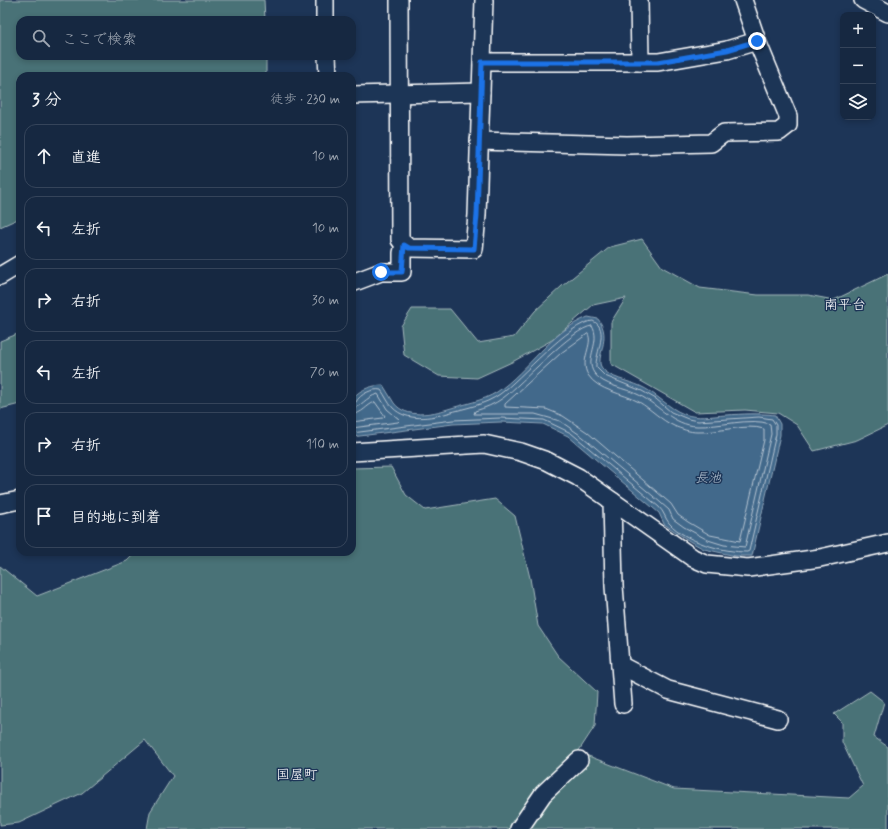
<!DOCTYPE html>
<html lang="ja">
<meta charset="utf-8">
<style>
:root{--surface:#162841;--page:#1f3048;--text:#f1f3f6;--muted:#9ea6b1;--line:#35445a}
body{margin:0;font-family:Mynerve,"Klee One",sans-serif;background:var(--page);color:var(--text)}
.controls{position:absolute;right:12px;top:12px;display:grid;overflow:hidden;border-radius:8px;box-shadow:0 2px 6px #0003}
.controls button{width:36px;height:36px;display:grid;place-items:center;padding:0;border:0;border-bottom:1px solid var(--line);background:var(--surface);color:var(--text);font:20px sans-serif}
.stop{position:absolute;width:12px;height:12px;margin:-9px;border:3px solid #1a73e8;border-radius:50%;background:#fff}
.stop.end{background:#1a73e8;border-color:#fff;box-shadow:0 1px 4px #0008}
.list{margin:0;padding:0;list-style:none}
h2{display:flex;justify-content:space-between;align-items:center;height:52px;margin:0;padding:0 16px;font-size:17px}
h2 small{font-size:13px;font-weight:400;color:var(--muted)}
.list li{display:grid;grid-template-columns:26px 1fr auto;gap:12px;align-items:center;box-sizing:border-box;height:64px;margin:0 8px 8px;padding:0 8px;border:1px solid var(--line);border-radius:12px}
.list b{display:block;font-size:15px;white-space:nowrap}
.list em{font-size:13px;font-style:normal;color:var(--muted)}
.icon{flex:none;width:22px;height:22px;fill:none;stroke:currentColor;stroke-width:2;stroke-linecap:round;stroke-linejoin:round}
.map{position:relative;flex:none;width:888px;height:829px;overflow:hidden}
.search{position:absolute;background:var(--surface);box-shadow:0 2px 6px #0003;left:16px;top:16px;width:340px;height:44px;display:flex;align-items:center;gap:10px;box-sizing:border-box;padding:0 14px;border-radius:12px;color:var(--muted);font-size:15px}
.panel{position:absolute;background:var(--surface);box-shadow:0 2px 6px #0003;left:16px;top:72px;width:340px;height:484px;border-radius:12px}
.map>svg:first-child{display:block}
</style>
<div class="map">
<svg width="888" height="829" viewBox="0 0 888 829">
<rect width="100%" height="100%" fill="#1d3557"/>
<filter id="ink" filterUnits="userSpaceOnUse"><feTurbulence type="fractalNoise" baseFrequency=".025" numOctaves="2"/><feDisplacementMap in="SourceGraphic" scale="8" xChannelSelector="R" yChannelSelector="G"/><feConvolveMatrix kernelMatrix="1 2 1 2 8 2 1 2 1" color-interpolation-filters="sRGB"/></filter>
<g filter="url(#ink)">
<g fill="#497277" stroke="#a4b8bb">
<polygon points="0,0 264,0 265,20 20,20 20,56 266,56 266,76 20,76 20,218 0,227"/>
<polygon points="642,239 662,267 700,288 758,295 808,295 834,300 888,274 888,425 857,440 814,451 797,425 778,413 745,410 695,412 611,364 611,322 626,298 593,305 552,340 514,361 477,378 439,376 404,355 401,326 412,309 450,309 478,343 514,337 535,311 562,286 610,247"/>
<polygon points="20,333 20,404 0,409 0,341"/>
<polygon points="391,467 406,495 425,510 495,499 515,516 530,578 538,626 558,656 597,692 595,726 578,752 674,789 849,798 863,786 842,742 842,722 834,714 870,691 884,702 874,737 888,747 888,829 147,829 150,812 173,776 145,740 82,793 19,823 0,825 0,566 37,596 127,561 136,552 352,552 352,468"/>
</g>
<path fill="#43698b" stroke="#8ea5b9" d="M588,317L598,319C613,338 594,358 602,368C609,378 629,381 640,386C656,393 668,408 684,414C698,419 711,416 726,415C743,414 759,413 775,415L780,424V435L752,556H736L704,549L691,542L664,524L659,513L568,436L543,424L501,422L453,424L352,437V408L354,397C360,389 374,385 383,385C387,391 390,397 394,403C406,419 432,414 448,409C464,404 483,401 497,392C529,370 551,331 588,317Z"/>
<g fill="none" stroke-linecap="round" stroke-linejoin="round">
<g stroke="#b4c3d1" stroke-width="1">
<path d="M592,326C602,342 584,358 594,373C603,386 626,388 639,395C660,406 673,425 697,426C719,427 750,417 770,424L771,434L745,547L724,545L708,540L684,527L673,519L669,510L653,496L583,437L560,421L535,414H474L475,411C485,408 495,404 503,398C522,384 573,327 592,326Z"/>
<path d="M588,334C594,344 579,360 588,375C598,391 623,393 639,402C651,409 661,420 674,426C681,429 690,432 697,432C717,433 746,423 764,429V440L740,541L710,535L688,522L678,515L671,504L587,432L563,416L546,409L505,407V404L561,353Z"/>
<path d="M352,403L356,402C360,394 373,388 381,390C385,395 388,403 393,408C407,422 431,418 448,413C465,408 485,405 500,394C520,380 570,321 593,321C610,329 595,353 596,367L605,376L642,391L656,399L671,412L688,419L698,421L759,417L772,419L776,425V434L749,551L747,552C723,552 686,542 669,523C665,518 664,512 659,507L571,433L544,420L501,418L453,420L352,433"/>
<path d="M352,408C361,408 365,397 378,394L387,409L400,420L398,422L352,428"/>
<path d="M352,414C363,414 366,405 375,402L385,416L383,418L352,422"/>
</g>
<defs>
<g id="minor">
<polyline points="325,0 325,20"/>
<polyline points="399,0 400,240 409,248 474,249 477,215 484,0"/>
<polyline points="639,0 640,62"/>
<polyline points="863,0 888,13"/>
<polyline points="327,56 328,76"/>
<polyline points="482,62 658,62 727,50 757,41"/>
<polyline points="352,95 481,92"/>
<polyline points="479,141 627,145 711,143 724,133 779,132 788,125 788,116 757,41 743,0"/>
<polyline points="0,276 20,264"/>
<polyline points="352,283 381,272 402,272 402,253 404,245"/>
<polyline points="352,452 484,444 521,452 547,461 578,477 693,558 707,564 748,568 820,558 888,543"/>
<polyline points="612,501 614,586 623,704"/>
<polyline points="0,504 20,500"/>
<polyline points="620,665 668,690 778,719"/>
<polyline points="519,829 543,794 579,760"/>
</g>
</defs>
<use href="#minor" stroke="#fff" stroke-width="20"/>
<use href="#minor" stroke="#1d3557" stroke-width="17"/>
</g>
</g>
<g fill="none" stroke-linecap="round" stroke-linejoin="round" filter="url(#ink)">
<polyline stroke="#1a73e8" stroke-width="5" points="381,272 402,272 404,245 409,248 474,249 477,215 482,62 658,62 727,50 757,41"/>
</g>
<g text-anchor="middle" stroke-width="3" stroke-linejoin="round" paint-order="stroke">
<g font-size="13" font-style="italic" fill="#b4c3d1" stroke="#1d3557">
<text x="708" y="482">長池</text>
</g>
<g font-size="14" fill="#fff" stroke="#1d3557">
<text x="845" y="309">南平台</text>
<text x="297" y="779">国屋町</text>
</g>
</g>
</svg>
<div class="controls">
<button>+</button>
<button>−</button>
<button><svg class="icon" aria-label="layers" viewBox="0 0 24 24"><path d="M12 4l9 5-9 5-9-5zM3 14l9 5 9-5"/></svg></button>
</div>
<div class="stop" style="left:381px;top:272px"></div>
<div class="stop end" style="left:757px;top:41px"></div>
<div class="search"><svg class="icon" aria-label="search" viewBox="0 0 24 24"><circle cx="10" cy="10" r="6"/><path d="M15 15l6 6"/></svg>ここで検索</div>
<section class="panel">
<h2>3 分<small>徒歩 · 230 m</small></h2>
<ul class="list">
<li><svg class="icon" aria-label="ahead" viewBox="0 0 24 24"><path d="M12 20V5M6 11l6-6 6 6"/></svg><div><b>直進</b></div><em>10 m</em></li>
<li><svg class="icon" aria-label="left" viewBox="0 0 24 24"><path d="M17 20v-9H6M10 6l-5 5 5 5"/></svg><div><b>左折</b></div><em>10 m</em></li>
<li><svg class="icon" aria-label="right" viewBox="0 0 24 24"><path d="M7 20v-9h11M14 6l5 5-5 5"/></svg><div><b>右折</b></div><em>30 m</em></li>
<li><svg class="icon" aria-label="left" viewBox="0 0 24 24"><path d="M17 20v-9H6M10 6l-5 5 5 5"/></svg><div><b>左折</b></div><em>70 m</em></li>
<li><svg class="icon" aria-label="right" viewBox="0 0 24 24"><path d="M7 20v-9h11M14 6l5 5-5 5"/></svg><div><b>右折</b></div><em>110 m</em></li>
<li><svg class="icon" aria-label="arrive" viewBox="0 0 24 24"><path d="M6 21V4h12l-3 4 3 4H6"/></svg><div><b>目的地に到着</b></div></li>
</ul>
</section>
</div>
